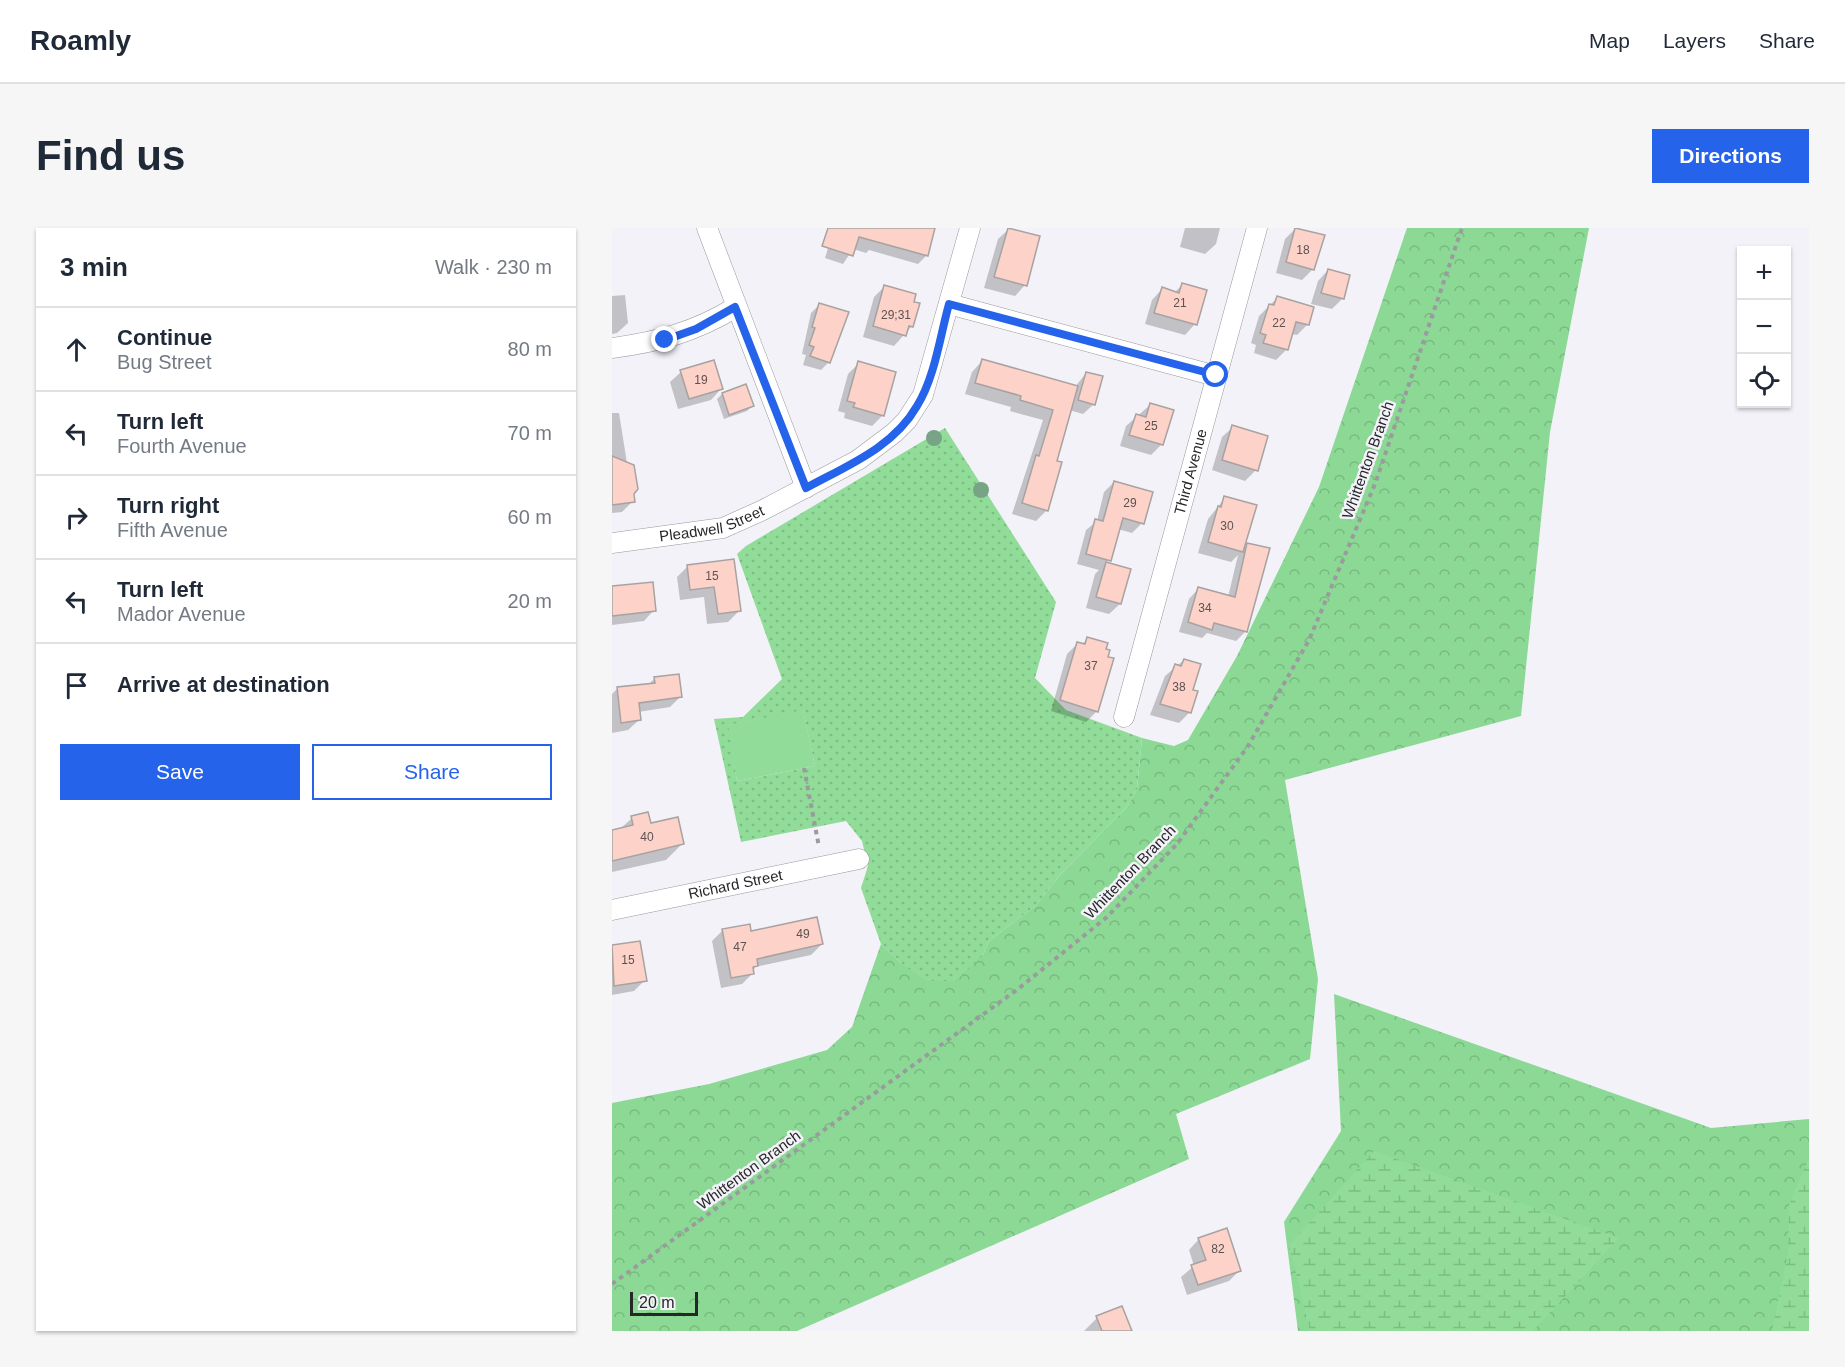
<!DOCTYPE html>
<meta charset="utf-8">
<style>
:root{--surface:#fff;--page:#f6f6f7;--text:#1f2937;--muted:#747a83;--line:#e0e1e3;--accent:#2563eb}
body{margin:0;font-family:Arial,sans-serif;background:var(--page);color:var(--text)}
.controls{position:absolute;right:18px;top:18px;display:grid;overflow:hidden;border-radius:0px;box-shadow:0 2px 4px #0004}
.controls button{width:54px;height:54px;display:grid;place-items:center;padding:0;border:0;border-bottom:2px solid var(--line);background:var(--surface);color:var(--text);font:30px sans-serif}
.scale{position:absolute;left:18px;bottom:15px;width:68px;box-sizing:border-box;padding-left:6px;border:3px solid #272729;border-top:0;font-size:16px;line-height:21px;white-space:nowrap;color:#272729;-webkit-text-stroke:4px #f2f2f8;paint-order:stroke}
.stop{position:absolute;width:18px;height:18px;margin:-14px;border:4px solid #2563eb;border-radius:50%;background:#fff}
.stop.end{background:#2563eb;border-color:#fff;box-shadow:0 2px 6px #0008}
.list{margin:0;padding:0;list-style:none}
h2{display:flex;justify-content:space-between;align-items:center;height:78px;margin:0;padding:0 24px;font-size:26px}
h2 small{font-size:20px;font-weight:400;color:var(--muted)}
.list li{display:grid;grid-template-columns:39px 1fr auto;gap:18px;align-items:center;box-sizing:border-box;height:84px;padding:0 24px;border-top:2px solid var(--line)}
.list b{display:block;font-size:22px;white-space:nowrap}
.list p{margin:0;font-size:20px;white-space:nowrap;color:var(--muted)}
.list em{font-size:20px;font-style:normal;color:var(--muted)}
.actions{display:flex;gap:12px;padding:18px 24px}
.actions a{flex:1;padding:14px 0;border:2px solid var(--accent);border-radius:0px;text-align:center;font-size:21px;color:var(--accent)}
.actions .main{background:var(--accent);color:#fff}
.icon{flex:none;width:33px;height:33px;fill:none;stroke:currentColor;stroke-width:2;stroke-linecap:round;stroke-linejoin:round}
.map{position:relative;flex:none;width:1197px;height:1103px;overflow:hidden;border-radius:0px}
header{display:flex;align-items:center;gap:36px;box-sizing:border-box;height:84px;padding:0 30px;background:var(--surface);border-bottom:2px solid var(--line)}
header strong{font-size:28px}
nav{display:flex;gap:33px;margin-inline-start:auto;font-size:21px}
.intro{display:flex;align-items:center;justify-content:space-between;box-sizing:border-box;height:144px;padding:0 36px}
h1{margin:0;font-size:42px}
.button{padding:15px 27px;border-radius:0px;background:var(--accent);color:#fff;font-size:21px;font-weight:700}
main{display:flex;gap:36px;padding:0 36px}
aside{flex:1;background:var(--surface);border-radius:0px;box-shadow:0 2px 4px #0004}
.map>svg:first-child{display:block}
</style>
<header>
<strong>Roamly</strong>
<nav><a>Map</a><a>Layers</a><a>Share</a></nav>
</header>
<div class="intro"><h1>Find us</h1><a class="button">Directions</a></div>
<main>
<aside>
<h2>3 min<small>Walk · 230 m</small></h2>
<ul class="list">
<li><svg class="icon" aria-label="ahead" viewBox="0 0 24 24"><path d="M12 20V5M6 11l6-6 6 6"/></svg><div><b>Continue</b><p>Bug Street</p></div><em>80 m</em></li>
<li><svg class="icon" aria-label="left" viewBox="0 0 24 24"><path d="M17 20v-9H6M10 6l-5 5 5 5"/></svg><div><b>Turn left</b><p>Fourth Avenue</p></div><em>70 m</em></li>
<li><svg class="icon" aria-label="right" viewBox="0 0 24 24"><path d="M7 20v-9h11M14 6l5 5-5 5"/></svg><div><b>Turn right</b><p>Fifth Avenue</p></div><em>60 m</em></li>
<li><svg class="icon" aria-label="left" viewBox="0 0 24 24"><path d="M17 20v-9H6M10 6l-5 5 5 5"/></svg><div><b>Turn left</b><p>Mador Avenue</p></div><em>20 m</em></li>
<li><svg class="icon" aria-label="arrive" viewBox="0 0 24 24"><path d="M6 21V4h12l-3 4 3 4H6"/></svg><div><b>Arrive at destination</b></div></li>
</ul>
<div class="actions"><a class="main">Save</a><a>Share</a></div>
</aside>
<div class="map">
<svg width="1197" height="1103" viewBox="0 0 1197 1103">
<defs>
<pattern id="forest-crowns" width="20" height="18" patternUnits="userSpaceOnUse" patternTransform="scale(1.5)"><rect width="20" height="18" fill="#8bd994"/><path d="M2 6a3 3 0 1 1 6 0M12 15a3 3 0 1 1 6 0" fill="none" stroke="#78ba80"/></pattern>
<pattern id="wetland-marsh" width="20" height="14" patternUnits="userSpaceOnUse" patternTransform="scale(1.5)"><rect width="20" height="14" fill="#90dc98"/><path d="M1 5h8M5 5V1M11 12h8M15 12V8" fill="none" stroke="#7cbd83"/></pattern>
<pattern id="park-dots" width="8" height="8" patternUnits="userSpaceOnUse" patternTransform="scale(1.5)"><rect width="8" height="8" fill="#90dc98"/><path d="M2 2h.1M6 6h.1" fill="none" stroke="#7cbd83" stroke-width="1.8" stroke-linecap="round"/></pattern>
</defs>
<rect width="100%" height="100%" fill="#f2f2f8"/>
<polygon fill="#90dc98" points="191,481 203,538 125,553 115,497"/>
<g fill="url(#forest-crowns)">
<polygon points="795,0 977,0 938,204 909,488 673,552 706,751 698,831 564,886 577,931 185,1103 0,1103 0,875 97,856 215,822 240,799 269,716 291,737 371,727 377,713 423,678 449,646 515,579 525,561 530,510 562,518 576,512 625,428 707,259"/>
<polygon points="722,766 1099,900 1197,891 1197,1103 686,1103 672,994 729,903"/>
</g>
<g fill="url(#wetland-marsh)">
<polygon points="762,923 1007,1010 921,1103 698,1103 677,1017"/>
<polygon points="1197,930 1197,1103 1160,1103 1176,1025 1177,977"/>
</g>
<path fill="url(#park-dots)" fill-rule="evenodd" d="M333,200L444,374L423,450L454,482L530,510L525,561L515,579L449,646L423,678L377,713L371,727L344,753H314L291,737L269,716L249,660L256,638L250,613L234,593L129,614L102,491L131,489L170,451L125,326L134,318ZM191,482L203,538L125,553L116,497Z"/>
<g fill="#0003">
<polygon points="227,0 322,0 315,27 306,36 257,22 254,25 241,21 231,36 213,30 220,7"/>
<polygon points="573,0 608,0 604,16 593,26 568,19"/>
<polygon points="684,0 701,41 690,52 664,45 673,11"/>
<polygon points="397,1 413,57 403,68 372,60 386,11"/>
<polygon points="716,42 737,48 730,71 720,81 699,76 706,53"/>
<polygon points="570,57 583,96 573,107 533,96 540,72 550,61 562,65"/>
<polygon points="273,58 299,99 282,118 251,109 262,69"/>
<polygon points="13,67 16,95 5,105 0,106 0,68"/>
<polygon points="665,70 696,96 685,107 679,106 675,121 664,132 642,125 644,117 639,115 647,88"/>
<polygon points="207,77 217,134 209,142 191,137 194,127 190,126 199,85"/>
<polygon points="370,133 463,159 474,145 482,176 471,186 457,182 443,234 435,282 424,293 400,286 431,192 398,183 399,179 353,166 360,144"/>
<polygon points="247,135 271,187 260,198 232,190 233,185 226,183 236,146"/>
<polygon points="69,144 109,161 99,172 66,181 58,154"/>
<polygon points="133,158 140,178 135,183 112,191 105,171 110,166"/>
<polygon points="538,177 550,216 539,227 508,218 514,198"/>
<polygon points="0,185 7,185 21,273 10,284 0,285"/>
<polygon points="621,199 644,242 633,253 600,242 610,209"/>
<polygon points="502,254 530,295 520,305 506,301 494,336 508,376 497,386 474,380 483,346 487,342 465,336 474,302 485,293 492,264"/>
<polygon points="613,270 630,322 636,316 634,403 624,413 595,405 590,410 567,404 577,371 586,361 616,369 626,327 619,334 586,325 596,291"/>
<polygon points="121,333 127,383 116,394 95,396 92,369 68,372 65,349 76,338"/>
<polygon points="0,359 42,382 32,393 0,397"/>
<polygon points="476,411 485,483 474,494 439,483 455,426 466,415 470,416"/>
<polygon points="572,432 578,484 567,495 538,487 553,448"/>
<polygon points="43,450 69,468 58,479 26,484 27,492 16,502 0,505 0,466 5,461 36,457"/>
<polygon points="20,590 70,616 54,632 0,644 0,603 8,601"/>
<polygon points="110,703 138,705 210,716 199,727 143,739 141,745 130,756 109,760 100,713"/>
<polygon points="27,714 33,752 22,763 0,767 0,719"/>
<polygon points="587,1011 628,1042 617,1053 575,1067 569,1049 582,1038 577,1022"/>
<polygon points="485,1090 518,1103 472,1103"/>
</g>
<g fill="#fcd2c9" stroke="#a8a2a1" stroke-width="1.5">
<polygon points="216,0 323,0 316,28 247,9 241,28 210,18"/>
<polygon points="396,0 428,8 415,58 382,49"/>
<polygon points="683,0 713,7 702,42 674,34"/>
<polygon points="716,41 738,47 732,71 709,65"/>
<polygon points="570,55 595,62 585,97 542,85 550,59 567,65"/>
<polygon points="272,57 304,66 302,74 308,75 301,99 297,98 294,108 261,98"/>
<polygon points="665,68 702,79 697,97 684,94 676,122 651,115 654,107 648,105 657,76 662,77"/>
<polygon points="207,75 237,84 218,135 198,128 202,119 197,117 203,100 200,99"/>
<polygon points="370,131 466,158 445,233 450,234 436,283 410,275 424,227 427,228 441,182 408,172 409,168 363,155"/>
<polygon points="102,132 111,161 77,171 68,142"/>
<polygon points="246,133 284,144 272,188 241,179 243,175 235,173"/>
<polygon points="474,144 491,148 483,177 466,172"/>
<polygon points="134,156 142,178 117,187 110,165"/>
<polygon points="538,175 562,182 551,217 517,207 524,186 534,189"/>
<polygon points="620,197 656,208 646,243 610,232"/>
<polygon points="0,228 22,237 26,261 22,266 23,274 0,277"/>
<polygon points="502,253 541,264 532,296 511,290 499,333 474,326 483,291 491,293"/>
<polygon points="612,268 645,277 631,324 596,314 606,278 609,279"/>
<polygon points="635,315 658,320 635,404 602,395 600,402 576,394 586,359 623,369"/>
<polygon points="122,331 129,383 106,386 102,359 78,362 75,337"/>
<polygon points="494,334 519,341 509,376 484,369"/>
<polygon points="41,354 44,383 0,388 0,358"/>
<polygon points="475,409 496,415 494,421 498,422 496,429 502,430 486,484 448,472 465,414 473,416"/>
<polygon points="572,431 589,436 581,462 586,463 579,485 548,476 563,436 569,438"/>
<polygon points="67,446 70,469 27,475 29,492 9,495 5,459 43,455 42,449"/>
<polygon points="36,584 39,595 66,589 72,616 0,633 0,602 21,597 19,588"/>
<polygon points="205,689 211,716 145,731 146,738 141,739 142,746 119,750 110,701 138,696 139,703"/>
<polygon points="28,713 35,753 2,758 0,717"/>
<polygon points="615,1000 629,1043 586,1057 579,1037 594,1032 586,1010"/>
<polygon points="510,1078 520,1103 490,1103 484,1088"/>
</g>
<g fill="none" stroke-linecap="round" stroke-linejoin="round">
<defs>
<g id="street">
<polyline points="95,0 194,260"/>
<polyline points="337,76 604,148"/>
<path d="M0,120C46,114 83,104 124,79"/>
<path id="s1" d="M0,315L111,300L151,282L246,232L282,205L295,192L311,167L358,0"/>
<path id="s2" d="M512,489L645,0"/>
<path id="s3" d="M0,682L247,631"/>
</g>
</defs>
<use href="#street" stroke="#98989d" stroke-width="21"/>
<g stroke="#9a9a9f" stroke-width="4" stroke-dasharray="4.5 4.5" stroke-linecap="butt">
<polyline points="192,540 207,619"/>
<polyline points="0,1056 406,761 495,689 565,616 636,518 697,412 763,256 850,0"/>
</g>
<use href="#street" stroke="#fff" stroke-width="20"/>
</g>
<g fill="#76a484">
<circle cx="322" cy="210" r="8"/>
<circle cx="369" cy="262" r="8"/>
</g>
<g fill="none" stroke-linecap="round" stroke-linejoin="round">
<path stroke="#2563eb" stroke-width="8" d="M53,112L84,101L123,79L194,260C234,238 281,220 305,178C323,149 328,108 337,76L604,147"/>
</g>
<g text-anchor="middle" stroke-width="5" stroke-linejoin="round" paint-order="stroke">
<g font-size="12" fill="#5c5251">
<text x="691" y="26">18</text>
<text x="568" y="79">21</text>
<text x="284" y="91">29;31</text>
<text x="667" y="99">22</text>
<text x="89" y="156">19</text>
<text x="539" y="202">25</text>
<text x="518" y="279">29</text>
<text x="615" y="302">30</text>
<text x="100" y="352">15</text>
<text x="593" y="384">34</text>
<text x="479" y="442">37</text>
<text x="567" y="463">38</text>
<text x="35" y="613">40</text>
<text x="191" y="710">49</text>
<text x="128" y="723">47</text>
<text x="16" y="736">15</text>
<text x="606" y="1025">82</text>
</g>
<g font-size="15" fill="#272729" stroke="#f2f2f8">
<text transform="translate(756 232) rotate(-70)" y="5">Whittenton Branch</text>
<text dy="5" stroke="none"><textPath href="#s2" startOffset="254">Third Avenue</textPath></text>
<text dy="5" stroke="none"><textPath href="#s1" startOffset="102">Pleadwell Street</textPath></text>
<text transform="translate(518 644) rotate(-46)" y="5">Whittenton Branch</text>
<text dy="5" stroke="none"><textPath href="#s3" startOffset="126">Richard Street</textPath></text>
<text transform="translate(137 942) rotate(-36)" y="5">Whittenton Branch</text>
</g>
</g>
</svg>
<div class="controls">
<button>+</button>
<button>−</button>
<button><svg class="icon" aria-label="locate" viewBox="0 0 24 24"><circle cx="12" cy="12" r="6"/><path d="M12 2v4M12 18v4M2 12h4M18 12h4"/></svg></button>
</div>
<div class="scale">20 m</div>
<div class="stop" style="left:604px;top:147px"></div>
<div class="stop end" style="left:53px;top:112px"></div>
</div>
</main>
